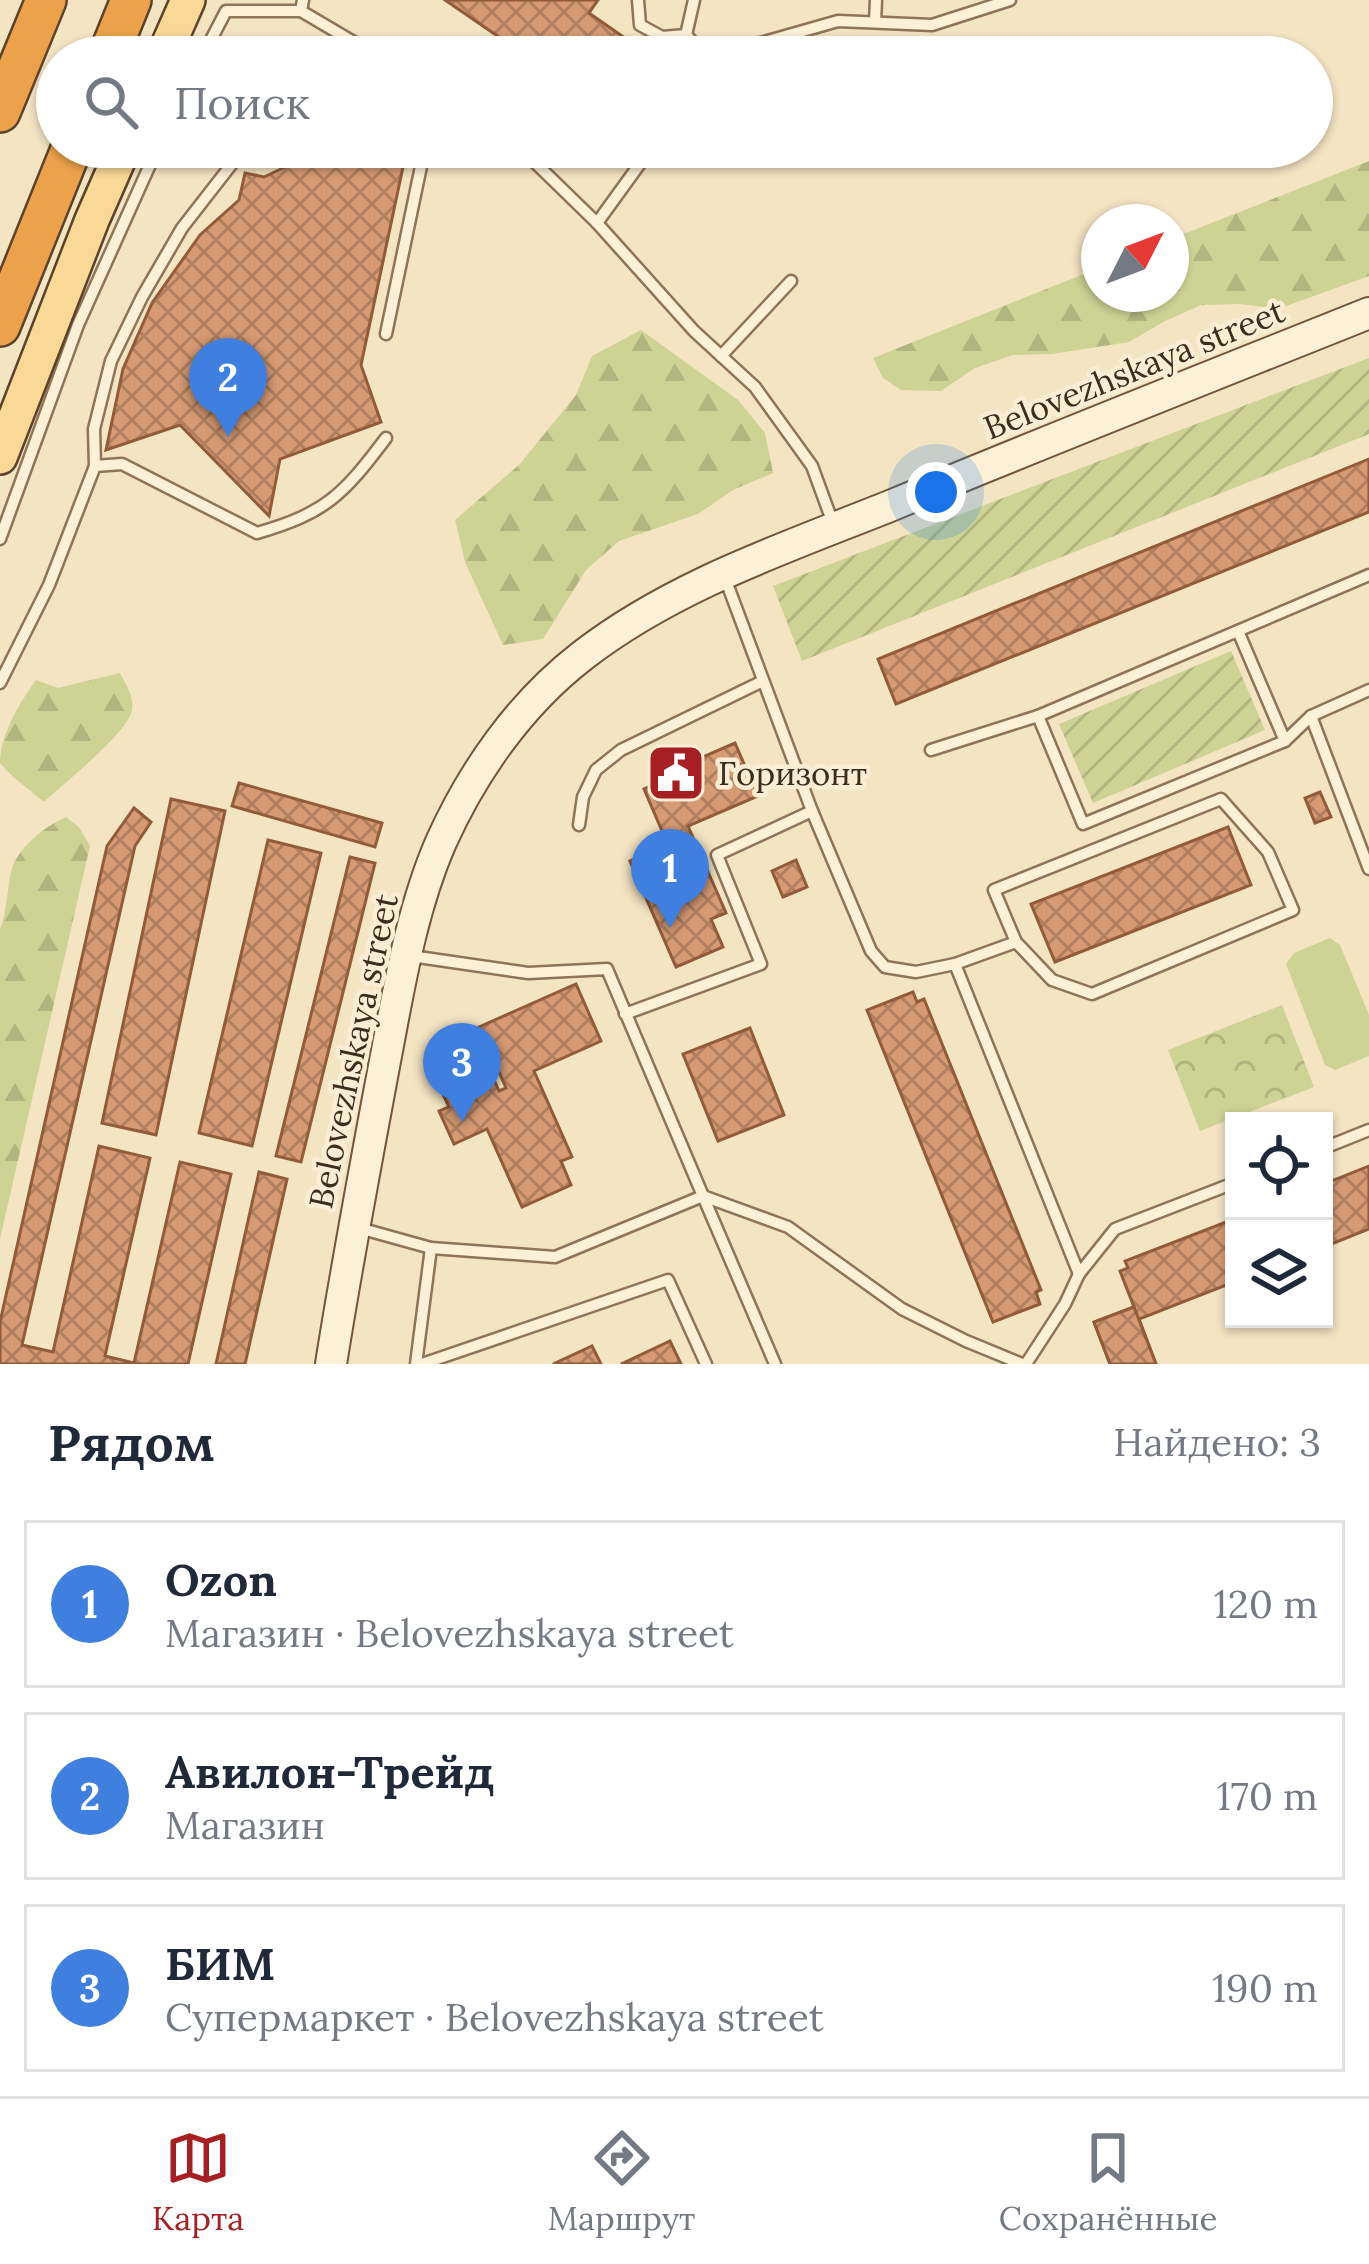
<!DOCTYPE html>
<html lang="ru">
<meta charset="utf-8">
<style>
:root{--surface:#fff;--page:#f2f2f3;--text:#1f2937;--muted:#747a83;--line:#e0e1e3;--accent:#a62023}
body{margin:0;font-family:Lora,serif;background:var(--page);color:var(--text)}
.controls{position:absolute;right:36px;bottom:36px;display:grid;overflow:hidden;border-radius:0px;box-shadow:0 3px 9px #0004}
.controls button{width:108px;height:108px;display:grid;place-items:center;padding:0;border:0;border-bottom:3px solid var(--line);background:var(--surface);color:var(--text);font:60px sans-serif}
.compass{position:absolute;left:1081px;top:204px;width:108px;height:108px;border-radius:50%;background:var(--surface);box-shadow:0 3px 9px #0004;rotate:48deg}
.you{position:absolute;left:936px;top:492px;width:42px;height:42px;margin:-30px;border:9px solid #fff;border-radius:50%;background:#1a73e8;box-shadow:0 0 0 18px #1a73e833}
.badge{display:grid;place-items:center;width:78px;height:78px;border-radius:50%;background:var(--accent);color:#fff;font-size:39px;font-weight:700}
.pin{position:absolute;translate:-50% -99px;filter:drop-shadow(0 3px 6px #0008)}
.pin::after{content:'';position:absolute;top:63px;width:42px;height:36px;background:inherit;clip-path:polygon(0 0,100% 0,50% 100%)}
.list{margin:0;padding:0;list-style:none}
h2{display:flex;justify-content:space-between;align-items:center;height:156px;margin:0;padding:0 48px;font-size:51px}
h2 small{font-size:39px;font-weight:400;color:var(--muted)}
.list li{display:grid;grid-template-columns:78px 1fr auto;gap:36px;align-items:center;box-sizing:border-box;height:168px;margin:0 24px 24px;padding:0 24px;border:3px solid var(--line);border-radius:0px}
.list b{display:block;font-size:45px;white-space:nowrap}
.list p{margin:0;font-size:39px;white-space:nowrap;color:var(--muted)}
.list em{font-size:39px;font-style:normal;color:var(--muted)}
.icon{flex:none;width:66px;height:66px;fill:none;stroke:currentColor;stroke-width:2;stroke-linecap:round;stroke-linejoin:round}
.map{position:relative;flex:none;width:1369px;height:1364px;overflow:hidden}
.search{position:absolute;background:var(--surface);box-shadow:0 3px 9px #0004;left:36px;right:36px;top:36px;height:132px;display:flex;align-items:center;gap:30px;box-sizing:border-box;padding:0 42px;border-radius:66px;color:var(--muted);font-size:45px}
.sheet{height:732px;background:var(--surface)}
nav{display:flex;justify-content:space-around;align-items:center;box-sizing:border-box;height:168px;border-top:3px solid var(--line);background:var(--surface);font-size:33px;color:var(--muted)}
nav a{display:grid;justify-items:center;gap:6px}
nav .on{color:var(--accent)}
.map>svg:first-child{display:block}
</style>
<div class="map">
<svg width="1369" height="1364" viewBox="0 0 1369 1364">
<defs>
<pattern id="forest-firs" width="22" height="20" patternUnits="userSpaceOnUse" patternTransform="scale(3)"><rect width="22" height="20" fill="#cdd395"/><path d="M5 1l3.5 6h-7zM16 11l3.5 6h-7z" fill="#b1b580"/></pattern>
<pattern id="park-crowns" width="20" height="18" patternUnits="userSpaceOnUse" patternTransform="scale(3)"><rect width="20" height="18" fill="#cdd395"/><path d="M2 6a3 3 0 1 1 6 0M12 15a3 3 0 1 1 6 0" fill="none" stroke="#b1b580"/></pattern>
<pattern id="garden-furrows" width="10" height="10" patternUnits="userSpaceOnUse" patternTransform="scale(3)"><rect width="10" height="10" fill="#cdd395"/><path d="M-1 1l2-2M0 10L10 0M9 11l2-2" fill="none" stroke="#b1b580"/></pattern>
<pattern id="building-cross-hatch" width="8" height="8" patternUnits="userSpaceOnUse" patternTransform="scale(3)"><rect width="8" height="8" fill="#d69b74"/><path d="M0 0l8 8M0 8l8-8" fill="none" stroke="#af7f5f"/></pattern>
</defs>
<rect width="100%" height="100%" fill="#f3e4c2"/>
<polygon fill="#cdd395" points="1330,938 1340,945 1369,1015 1369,1056 1335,1070 1325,1065 1286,964 1294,953"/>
<g fill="url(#forest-firs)">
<polygon points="1369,161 1369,276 1278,309 1240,304 1201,305 1165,321 1129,342 1052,354 1013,355 975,368 941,391 901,390 883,378 873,358 1099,268 1099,294 1171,294 1171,239"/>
<polygon points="641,330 738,400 765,433 773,473 733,490 698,514 619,541 586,570 543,639 503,645 465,562 455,520 520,464 576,395 592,356"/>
<path d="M120,673C126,685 134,696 132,710C128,733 63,784 44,802L11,775L0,763C0,735 20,702 36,680L58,688Z"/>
<path d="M66,817L79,827L90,846L0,1239V930C7,911 7,891 11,872C16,849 45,826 66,817Z"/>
</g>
<polygon fill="url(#park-crowns)" points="1282,1005 1314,1087 1200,1131 1168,1050"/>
<g fill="url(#garden-furrows)">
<polygon points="1369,358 1369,434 802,661 773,586"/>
<polygon points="1231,651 1265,730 1093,803 1059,724"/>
</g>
<g fill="url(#building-cross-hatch)" stroke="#925b3a" stroke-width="3">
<polygon points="445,0 598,0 589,13 645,52 642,57 528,57"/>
<polygon points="350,147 348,157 403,167 361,365 381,422 280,459 269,516 180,425 106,450 123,369 152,303 200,235 239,200 245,173 264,177 327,147"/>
<polygon points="1369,459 1369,512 896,704 878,659"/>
<polygon points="735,743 758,796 688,826 726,913 711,919 723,947 676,967 630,861 668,845 644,789 668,778 666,773"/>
<polygon points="239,783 382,823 375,847 232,806"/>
<polygon points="1320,792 1331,817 1315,823 1305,798"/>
<polygon points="171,799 225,811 156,1135 102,1123"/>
<polygon points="134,808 151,822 135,846 22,1345 53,1352 99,1146 150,1158 105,1356 134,1363 180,1162 231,1174 188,1364 0,1364 0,1322 107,846"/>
<polygon points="1228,827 1251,885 1055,962 1031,904"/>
<polygon points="268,840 321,853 252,1146 199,1133"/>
<polygon points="350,857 375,863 301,1162 276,1156"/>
<polygon points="796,860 807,887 783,897 772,871"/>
<polygon points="576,984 601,1041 534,1071 572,1157 561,1161 571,1185 522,1207 487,1129 454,1144 439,1111 449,1107 441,1090 458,1082 454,1073 485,1059 499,1091 506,1088 479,1027"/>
<polygon points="913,992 917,1002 924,999 1041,1290 1036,1292 1040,1304 993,1322 867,1010"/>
<polygon points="750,1028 784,1115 718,1141 683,1054"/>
<polygon points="1369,1166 1369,1229 1324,1247 1324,1184"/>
<polygon points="259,1172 287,1179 245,1364 216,1364"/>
<polygon points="1234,1219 1234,1282 1139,1319 1156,1364 1110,1364 1094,1322 1134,1307 1120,1271 1128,1268 1125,1261"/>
<polygon points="1134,1307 1156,1364 1110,1364 1094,1322"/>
<polygon points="670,1341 681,1364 621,1364"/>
<polygon points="592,1346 601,1364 553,1364"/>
</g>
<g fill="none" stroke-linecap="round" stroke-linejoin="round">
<defs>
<g id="lane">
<polyline points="303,0 301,11 379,57"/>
<polyline points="638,0 640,25 662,37 686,35"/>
<polyline points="875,22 876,0"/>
<polyline points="686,35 694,0"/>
<polyline points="686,35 707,57"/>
<polyline points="202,57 226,11 301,11"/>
<polyline points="726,57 750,46 838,21 932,25 1010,0"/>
<polyline points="519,147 597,223"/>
<polyline points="652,147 597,223 694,331 755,387 812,466 834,526"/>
<polyline points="386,334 424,152 411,147"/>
<polyline points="721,356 791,281"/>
<path d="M95,466L122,464L257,533C326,513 343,495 386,438"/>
<polyline points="0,539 78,325 158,147"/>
<polyline points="725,578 812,811 871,951 885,967 916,972 955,964 1079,1274 1115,1229 1234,1183"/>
<polyline points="1238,631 1285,741"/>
<polyline points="0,683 49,585 95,466 94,429 111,361 142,297 182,228 242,151 251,147"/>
<polyline points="1038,716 1369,575"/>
<polyline points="1311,716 1369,869"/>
<polyline points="931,750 1038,716 1083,824 1285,741 1311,716 1369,690"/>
<polyline points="579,825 583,797 596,770 621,750 763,681"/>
<polyline points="411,956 528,973 607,969 703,1196 788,1227 902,1309 966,1341 1022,1364"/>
<polyline points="955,964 1016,942 994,890 1221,799 1268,852 1293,910 1092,994 1052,980 1016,942"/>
<polyline points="625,1014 761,964 717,855 812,811"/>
<polyline points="1324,1148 1369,1130"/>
<polyline points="359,1228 431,1248 555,1257 703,1196 775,1364"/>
<polyline points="416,1364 431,1248"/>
<polyline points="422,1364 668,1280 706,1364"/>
<polyline points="1026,1364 1065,1304 1079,1274"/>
</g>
<path id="secondary" d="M331,1364C347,1263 366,1162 385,1061C399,988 411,911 441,842C473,771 520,704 582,656C672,586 785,548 890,506C1049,440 1209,377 1369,313"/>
<g id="primary">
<polyline points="163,57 188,0"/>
<polyline points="0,457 92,220 124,147"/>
</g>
<g id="highway">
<polyline points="108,57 131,0"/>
<polyline points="0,112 46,0"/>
<polyline points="0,326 72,147"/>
</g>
</defs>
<use href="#lane" stroke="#907457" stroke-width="15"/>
<use href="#secondary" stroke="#72553a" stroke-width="34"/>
<use href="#primary" stroke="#5d422b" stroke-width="38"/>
<use href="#highway" stroke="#5d422b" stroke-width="44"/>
<use href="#lane" stroke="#fcf1d7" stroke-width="10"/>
<use href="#secondary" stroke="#fcf1d7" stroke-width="30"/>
<use href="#primary" stroke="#fad996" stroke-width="33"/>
<use href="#highway" stroke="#eca24a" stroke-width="39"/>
</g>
<defs>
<symbol id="civic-square" viewBox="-11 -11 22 22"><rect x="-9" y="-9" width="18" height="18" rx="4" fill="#a62023" stroke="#f9eed3"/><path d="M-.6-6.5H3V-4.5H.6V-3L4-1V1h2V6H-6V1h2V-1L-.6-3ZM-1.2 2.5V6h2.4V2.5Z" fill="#fff"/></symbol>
</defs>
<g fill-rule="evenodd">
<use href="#civic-square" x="643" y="740" width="66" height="66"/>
</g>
<g text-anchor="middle" stroke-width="9" stroke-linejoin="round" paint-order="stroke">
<g font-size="33" fill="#3e2c1d" stroke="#f9eed3">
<text transform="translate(1134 369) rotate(-22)" y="12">Belovezhskaya street</text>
<text transform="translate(353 1051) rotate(-78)" y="12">Belovezhskaya street</text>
</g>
<g font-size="33" fill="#3e2c1d" stroke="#f9eed3" text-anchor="start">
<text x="718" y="785">Горизонт</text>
</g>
</g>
</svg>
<div class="controls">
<button><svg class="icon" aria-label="locate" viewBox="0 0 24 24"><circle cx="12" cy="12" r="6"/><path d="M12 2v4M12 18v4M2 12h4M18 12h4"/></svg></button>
<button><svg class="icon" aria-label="layers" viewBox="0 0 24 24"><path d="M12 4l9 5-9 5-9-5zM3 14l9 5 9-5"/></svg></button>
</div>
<svg class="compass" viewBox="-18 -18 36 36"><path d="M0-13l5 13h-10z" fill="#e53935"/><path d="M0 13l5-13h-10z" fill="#747a83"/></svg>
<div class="you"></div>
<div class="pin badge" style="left:670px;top:928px;background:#3f7fe0">1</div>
<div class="pin badge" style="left:228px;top:437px;background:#3f7fe0">2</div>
<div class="pin badge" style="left:462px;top:1122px;background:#3f7fe0">3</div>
<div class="search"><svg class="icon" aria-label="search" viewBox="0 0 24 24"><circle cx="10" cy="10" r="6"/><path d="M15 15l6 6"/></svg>Поиск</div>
</div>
<section class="sheet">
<h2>Рядом<small>Найдено: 3</small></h2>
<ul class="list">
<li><span class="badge" style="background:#3f7fe0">1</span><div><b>Ozon</b><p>Магазин · Belovezhskaya street</p></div><em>120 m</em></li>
<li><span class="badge" style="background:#3f7fe0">2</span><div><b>Авилон-Трейд</b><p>Магазин</p></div><em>170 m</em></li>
<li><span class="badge" style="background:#3f7fe0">3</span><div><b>БИМ</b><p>Супермаркет · Belovezhskaya street</p></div><em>190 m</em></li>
</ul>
</section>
<nav>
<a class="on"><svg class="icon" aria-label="map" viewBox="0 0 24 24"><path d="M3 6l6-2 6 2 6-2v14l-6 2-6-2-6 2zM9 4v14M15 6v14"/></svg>Карта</a>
<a><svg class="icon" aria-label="directions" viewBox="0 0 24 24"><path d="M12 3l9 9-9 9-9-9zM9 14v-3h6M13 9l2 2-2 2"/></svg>Маршрут</a>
<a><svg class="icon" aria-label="saved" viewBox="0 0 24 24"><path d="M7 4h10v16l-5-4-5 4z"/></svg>Сохранённые</a>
</nav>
